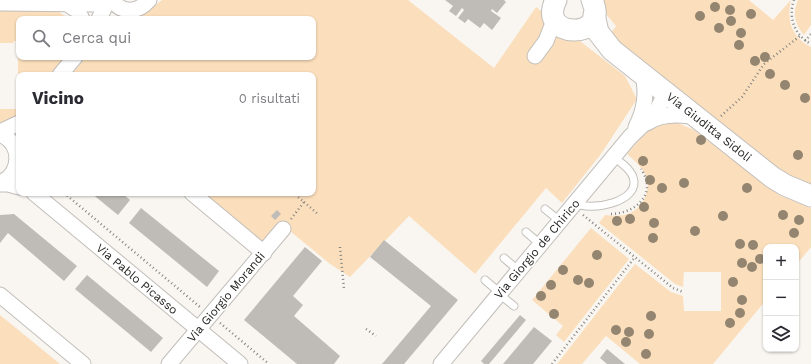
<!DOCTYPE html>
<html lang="it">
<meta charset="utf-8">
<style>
:root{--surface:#fff;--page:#f7f7f7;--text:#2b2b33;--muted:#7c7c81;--line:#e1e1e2}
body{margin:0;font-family:"Work Sans",sans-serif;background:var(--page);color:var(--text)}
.controls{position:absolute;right:12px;bottom:12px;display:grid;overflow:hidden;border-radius:8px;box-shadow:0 1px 3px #0004}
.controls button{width:36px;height:36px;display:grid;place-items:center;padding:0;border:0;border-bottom:1px solid var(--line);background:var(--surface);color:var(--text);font:20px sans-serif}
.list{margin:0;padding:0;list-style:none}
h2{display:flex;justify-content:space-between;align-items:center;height:52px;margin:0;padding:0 16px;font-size:17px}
h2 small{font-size:13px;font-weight:400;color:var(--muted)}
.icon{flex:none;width:22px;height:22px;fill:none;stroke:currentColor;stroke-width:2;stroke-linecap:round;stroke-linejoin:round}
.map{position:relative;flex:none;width:811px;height:364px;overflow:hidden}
.search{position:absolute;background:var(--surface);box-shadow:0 1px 3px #0004;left:16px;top:16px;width:300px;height:44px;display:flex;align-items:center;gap:10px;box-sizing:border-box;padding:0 14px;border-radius:8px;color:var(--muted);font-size:15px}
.panel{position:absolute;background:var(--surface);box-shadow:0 1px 3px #0004;left:16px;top:72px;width:300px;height:124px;border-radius:8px}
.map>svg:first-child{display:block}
</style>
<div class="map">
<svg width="811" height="364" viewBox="0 0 811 364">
<rect width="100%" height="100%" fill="#f9f6f1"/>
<g fill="#fbdfbc">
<polygon points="162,0 408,0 494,68 536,7 625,76 637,99 601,154 562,203 546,188 475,274 409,216 350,277 330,264 279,222 262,243 202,193 313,193 313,75 71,75 86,57 313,57 313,19 137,19"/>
<path d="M600,0H749L773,20L791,0C786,20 792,38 811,47V189L791,181L608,37L616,26L605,13Z"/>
<path d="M798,0H811V25L804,35C795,25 792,13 798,0Z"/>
<polygon points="0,9 56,10 69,19 19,19 19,57 67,57 50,75 19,75 18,89 18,41 14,41 13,43 0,43"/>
<polygon points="0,109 19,109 19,114 9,124 0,125"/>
<path d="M676,122L694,130L779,195L811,208V247L796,265V247H766V300L713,364H640L606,336L582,364H557L635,264L671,292L683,296L684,311H721V272H684L683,287L675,284L599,223L605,215C612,216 618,216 624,215C641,212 652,192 646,176C642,167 635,161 627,154C643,136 650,123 676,122Z"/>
<polygon points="591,228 629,259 564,342 556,335 563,326 532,300"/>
<polygon points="0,315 60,364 0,364"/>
</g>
<g fill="#bfbcb7">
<polygon points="445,0 504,0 506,2 497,13 492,9 491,11 501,18 492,30 484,23 480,28 468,19 465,23 458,18 464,10 462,8 456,16 449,11 453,6"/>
<polygon points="91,193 122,193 130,200 118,215"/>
<polygon points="141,208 219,271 207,287 129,223"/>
<polygon points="277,210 281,214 275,220 271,216"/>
<polygon points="14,214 77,266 64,281 8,233 0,243 0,215"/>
<polygon points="384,240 458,300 404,364 382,364 431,306 370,257"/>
<polygon points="305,247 322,261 293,296 303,305 294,316 340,356 334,364 297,364 244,320"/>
<polygon points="87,275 163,338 151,352 75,289"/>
<polygon points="520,315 526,320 489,364 484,364 481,361"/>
<polygon points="534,327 552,341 533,364 503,364"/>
<polygon points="607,349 625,364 607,364 600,358"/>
</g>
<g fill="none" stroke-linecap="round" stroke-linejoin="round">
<defs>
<g id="lane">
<path d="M575,203C590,212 642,202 633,177C630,168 620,162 613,157"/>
<polyline points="545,209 560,221"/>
<polyline points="526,232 540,244"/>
<polyline points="504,258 519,271"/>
<polyline points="485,280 500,293"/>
<polyline points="499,294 514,306"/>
</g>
<g id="street">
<path d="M112,0C122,14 138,13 149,0"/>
<polyline points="0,3 96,4 103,0"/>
<polyline points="69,5 78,11 82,19"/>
<polyline points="99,19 108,0"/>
<polyline points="535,56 546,41 555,18"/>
<polyline points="60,75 75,57"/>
<path d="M647,123C661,113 680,114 697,117"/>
<path d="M636,127C645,109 647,94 643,74"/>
<polyline points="0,132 19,123"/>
<path d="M0,134C23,144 22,173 0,183"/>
<polyline points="0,184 8,184 19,187"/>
<polyline points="34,193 240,364"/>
<polyline points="192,193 264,253"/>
<polyline points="0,295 83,364"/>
<polyline points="169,364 283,229"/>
<polyline points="441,364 630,137 656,112 666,92"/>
</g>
<g id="secondary">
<path d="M556,0C536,39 611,41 592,0"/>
<polyline points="594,15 598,32 612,50 772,177 785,185 811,196"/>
</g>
</defs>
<use href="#lane" stroke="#c2beba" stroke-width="9"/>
<use href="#street" stroke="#c2beba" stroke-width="17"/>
<use href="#secondary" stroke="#c2beba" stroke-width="23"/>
<g stroke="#878582" stroke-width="2.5" stroke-dasharray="1 3" stroke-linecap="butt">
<path d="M794,0C788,17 794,35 811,44"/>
<polyline points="805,41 811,34"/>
<polyline points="721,116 742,97 764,64 800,36"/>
<polyline points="64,193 200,307"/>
<polyline points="304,202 319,215"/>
<path d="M611,214C636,213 658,194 641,169"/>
<polyline points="583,215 673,288 683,292"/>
<polyline points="291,219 304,202 293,193"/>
<polyline points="340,247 344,289"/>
<polyline points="220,323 269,364"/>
<polyline points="366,329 376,336"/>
<polyline points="552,364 635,257"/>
</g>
<use href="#lane" stroke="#fff" stroke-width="7"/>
<use href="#street" stroke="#fff" stroke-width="15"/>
<use href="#secondary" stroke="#fff" stroke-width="21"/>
</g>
<g fill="#938570">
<circle cx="715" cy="7" r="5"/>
<circle cx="730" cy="10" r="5"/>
<circle cx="751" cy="14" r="5"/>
<circle cx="700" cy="16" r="5"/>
<circle cx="731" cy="21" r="5"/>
<circle cx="719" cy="28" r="5"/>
<circle cx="741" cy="33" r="5"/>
<circle cx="739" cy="45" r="5"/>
<circle cx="765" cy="57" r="5"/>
<circle cx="755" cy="61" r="5"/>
<circle cx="770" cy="74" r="5"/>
<circle cx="785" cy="85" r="5"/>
<circle cx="805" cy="98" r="5"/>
<circle cx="701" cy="140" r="5"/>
<circle cx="798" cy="155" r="5"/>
<circle cx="643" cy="161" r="5"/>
<circle cx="650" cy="180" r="5"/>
<circle cx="684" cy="183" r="5"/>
<circle cx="662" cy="188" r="5"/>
<circle cx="747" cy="188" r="5"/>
<circle cx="644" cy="207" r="5"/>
<circle cx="783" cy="215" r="5"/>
<circle cx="723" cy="216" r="5"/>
<circle cx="630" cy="219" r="5"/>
<circle cx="799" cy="220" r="5"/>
<circle cx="617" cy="221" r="5"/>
<circle cx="654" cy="223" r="5"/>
<circle cx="695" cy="231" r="5"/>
<circle cx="794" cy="233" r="5"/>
<circle cx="653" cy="238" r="5"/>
<circle cx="740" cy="244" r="5"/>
<circle cx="753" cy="245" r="5"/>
<circle cx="597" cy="255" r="5"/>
<circle cx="760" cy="259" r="5"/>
<circle cx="742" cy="263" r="5"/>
<circle cx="752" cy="267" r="5"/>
<circle cx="563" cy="270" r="5"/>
<circle cx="578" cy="280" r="5"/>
<circle cx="733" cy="282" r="5"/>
<circle cx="589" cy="283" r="5"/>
<circle cx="551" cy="285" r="5"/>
<circle cx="541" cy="296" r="5"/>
<circle cx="742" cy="300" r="5"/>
<circle cx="740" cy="313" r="5"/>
<circle cx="554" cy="314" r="5"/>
<circle cx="651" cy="316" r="5"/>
<circle cx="730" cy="323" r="5"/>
<circle cx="616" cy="330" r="5"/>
<circle cx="629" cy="332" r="5"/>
<circle cx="649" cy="334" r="5"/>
<circle cx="626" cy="342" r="5"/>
<circle cx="646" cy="354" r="5"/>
</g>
<g text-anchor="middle" stroke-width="3.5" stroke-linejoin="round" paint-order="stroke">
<g font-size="12" fill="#262523" stroke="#fff">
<text transform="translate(709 127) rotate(38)" y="4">Via Giuditta Sidoli</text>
<text transform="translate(537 249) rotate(-50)" y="4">Via Giorgio de Chirico</text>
<text transform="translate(137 279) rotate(40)" y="4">Via Pablo Picasso</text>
<text transform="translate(226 297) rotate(-50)" y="4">Via Giorgio Morandi</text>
</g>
</g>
</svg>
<div class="controls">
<button>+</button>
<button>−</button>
<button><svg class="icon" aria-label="layers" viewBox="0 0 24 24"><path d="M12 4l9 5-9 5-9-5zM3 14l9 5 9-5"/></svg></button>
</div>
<div class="search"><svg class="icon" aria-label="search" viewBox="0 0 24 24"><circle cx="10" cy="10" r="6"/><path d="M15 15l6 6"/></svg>Cerca qui</div>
<section class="panel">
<h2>Vicino<small>0 risultati</small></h2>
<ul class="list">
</ul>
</section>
</div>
